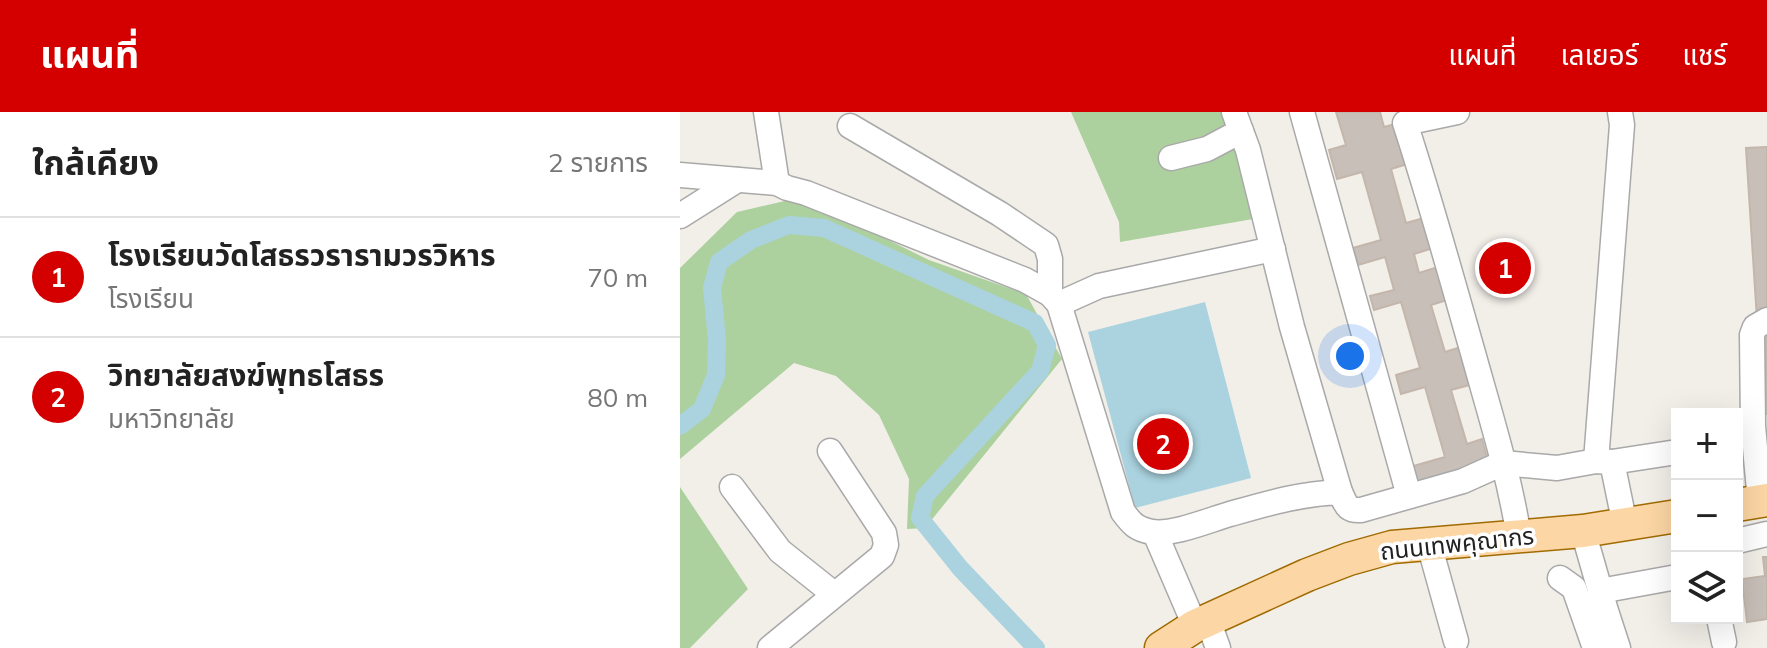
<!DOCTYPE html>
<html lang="th">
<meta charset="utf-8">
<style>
:root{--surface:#fff;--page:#f6f6f6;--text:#222;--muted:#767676;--line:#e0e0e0;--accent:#d40000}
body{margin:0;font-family:Mulish,"Noto Sans Thai",sans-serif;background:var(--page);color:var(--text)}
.controls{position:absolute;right:24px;bottom:24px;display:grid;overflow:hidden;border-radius:0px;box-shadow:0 8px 32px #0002}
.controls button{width:72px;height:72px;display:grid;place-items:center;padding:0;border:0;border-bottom:2px solid var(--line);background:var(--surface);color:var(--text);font:40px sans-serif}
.you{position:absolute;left:670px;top:244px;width:28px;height:28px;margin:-20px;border:6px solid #fff;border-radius:50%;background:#1a73e8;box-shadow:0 0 0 12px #1a73e833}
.badge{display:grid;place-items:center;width:52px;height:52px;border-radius:50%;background:var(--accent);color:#fff;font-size:26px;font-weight:700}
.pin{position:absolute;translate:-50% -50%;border:4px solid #fff;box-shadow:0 2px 8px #0006}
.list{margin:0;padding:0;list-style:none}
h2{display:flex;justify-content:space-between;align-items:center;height:104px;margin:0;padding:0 32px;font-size:34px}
h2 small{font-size:26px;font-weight:400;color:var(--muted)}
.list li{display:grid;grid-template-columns:52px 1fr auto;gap:24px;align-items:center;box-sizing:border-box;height:120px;padding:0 32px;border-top:2px solid var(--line)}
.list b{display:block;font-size:30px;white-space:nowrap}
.list p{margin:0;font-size:26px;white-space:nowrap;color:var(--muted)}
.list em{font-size:26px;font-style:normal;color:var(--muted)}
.icon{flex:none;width:44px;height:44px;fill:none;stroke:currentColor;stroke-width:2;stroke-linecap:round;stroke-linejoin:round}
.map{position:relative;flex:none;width:1087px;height:536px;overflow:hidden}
header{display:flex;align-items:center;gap:48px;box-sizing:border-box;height:112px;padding:0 40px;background:var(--accent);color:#fff}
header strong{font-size:38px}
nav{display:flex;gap:44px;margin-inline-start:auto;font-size:28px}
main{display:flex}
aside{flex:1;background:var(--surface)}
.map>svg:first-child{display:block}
</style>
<header>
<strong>แผนที่</strong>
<nav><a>แผนที่</a><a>เลเยอร์</a><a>แชร์</a></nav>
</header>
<main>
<aside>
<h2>ใกล้เคียง<small>2 รายการ</small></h2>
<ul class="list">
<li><span class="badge">1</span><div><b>โรงเรียนวัดโสธรวรารามวรวิหาร</b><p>โรงเรียน</p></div><em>70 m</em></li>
<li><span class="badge">2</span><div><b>วิทยาลัยสงฆ์พุทธโสธร</b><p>มหาวิทยาลัย</p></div><em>80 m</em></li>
</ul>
</aside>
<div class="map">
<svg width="1087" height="536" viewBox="0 0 1087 536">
<rect width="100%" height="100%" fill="#f2efe9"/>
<g fill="#add19e">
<polygon points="391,0 547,0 579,106 440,130 439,110"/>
<polygon points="109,88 178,113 249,148 346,182 382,247 245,416 227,417 229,367 199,303 156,264 114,251 0,347 0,156 57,100"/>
<polygon points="0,375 68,477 10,536 0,536"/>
</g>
<polygon fill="#aad3df" points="525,190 571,366 455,396 408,220"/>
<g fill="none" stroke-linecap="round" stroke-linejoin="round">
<polyline stroke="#aad3df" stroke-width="18" points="0,314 22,297 36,263 37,228 32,176 39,150 71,128 109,113 144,116 355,211 367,233 360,259 245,384 240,406 280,456 356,536"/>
</g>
<g fill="#c7bfb8" stroke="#c4b6ab" stroke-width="2">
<polygon points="656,0 700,0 704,15 723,10 734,50 711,57 726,111 744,106 753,136 734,142 739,161 761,154 770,187 751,193 765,240 787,233 797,271 771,278 787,332 802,327 808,349 734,371 730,355 765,345 745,275 721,282 716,263 740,256 721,190 694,198 690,184 714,178 705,145 678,153 673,136 701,128 682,60 657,67 649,38 666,33"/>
<polygon points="1087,35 1087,302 1083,302 1066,36"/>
<polygon points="1083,445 1087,445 1087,507 1067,510 1062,467 1085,464"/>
</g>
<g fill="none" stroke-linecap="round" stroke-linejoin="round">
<defs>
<g id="minor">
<polyline points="86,0 97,71"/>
<polyline points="554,0 568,38 612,215 660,380"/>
<polyline points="622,0 729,384"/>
<path d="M777,0L725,11C750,87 771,164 793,241C810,302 829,362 839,425"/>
<polyline points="170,14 320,102 366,133 370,147 370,182"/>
<polyline points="491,46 527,37 561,19"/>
<path d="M0,63L97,71L107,76L126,81L345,168L370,182L379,192L443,400C452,412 456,417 472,420C494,423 529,408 550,402C589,391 619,382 660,380C666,392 666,399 681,398L783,369L823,351L877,356L916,349L932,350L945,413"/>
<polyline points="0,104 57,68"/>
<polyline points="379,192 419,174 593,137"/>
<polyline points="916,349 942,13 940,0"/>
<polyline points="932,350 997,340"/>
<polyline points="52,375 100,439 154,482"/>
<polyline points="1080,389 1073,314 1072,223 1075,215 1087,208"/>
<polyline points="903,419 926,499 938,536"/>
<polyline points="475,421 515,514"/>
<polyline points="1057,429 1087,422"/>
<polyline points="749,432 776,529"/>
<polyline points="880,466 894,476 915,536"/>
<polyline points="920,479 997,465"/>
<polyline points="1039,506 1044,530"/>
<polyline points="528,508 538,536"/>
<polyline points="90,536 202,444 206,433 204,421 150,339"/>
</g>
<g id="major">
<polyline points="1057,393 1087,388"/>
<polyline points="481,536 515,514 627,463 669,447 712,435 903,419 997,404"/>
</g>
</defs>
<use href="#minor" stroke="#a9a9a9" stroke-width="27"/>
<use href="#major" stroke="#a06b00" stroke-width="35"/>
<use href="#minor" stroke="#fff" stroke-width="24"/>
<use href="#major" stroke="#fcd6a4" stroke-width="32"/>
</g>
<g text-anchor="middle" stroke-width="7" stroke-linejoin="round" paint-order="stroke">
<g font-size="24" fill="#222" stroke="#fff">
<text transform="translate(777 432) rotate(-6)" y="8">ถนนเทพคุณากร</text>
</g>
</g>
</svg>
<div class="controls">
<button>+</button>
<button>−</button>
<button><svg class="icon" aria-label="layers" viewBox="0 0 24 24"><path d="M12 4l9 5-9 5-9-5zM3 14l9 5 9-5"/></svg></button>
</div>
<div class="you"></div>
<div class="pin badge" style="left:825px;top:156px">1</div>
<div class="pin badge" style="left:483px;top:332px">2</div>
</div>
</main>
